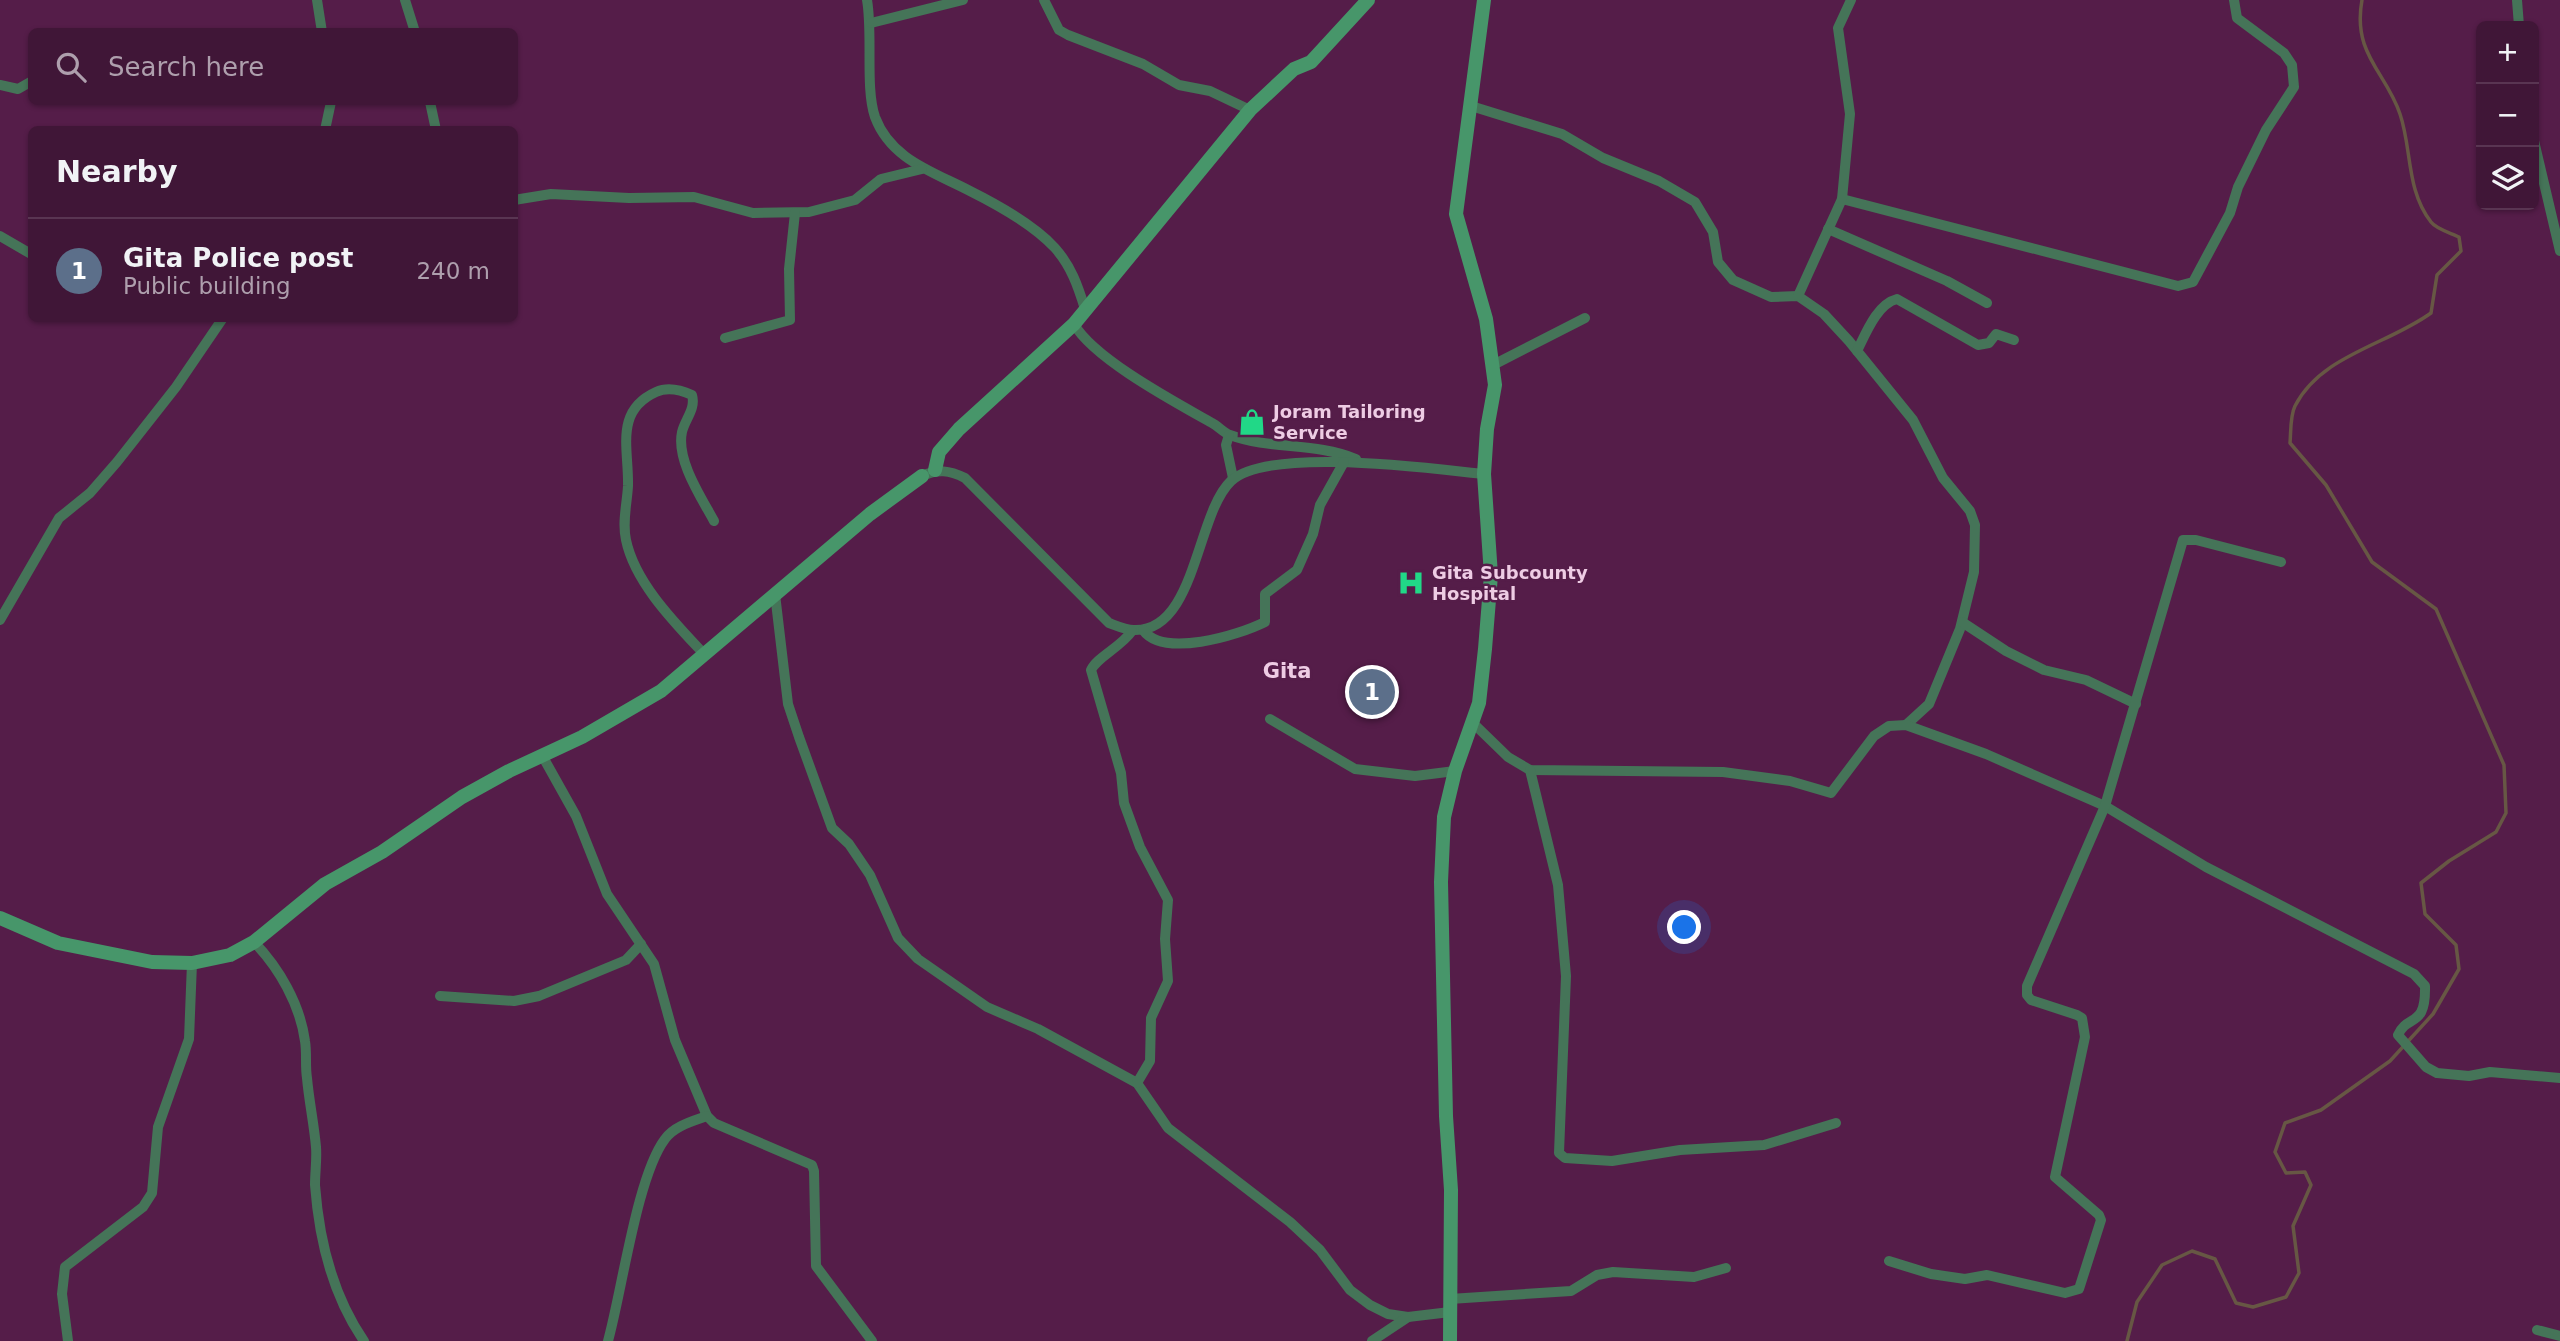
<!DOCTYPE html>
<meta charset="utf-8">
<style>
:root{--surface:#401637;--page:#471f3f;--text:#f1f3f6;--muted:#ae9fad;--line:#593552;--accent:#bca0f2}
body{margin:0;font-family:"DejaVu Sans",sans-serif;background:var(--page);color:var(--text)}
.controls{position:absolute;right:21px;top:21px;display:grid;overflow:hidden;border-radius:10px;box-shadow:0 2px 5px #0004}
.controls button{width:63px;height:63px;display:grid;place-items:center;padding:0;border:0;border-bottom:2px solid var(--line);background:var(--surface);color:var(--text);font:35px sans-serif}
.you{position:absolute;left:1685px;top:928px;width:24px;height:24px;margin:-18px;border:5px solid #fff;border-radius:50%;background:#1a73e8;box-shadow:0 0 0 10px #1a73e833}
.badge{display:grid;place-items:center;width:46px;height:46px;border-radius:50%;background:var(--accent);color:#fff;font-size:23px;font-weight:700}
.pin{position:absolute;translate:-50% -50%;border:4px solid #fff;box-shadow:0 2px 7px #0006}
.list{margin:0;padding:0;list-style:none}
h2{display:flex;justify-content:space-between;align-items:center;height:91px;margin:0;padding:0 28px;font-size:30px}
h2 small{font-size:23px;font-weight:400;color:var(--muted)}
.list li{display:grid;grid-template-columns:46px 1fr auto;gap:21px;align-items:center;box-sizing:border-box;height:105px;padding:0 28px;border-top:2px solid var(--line)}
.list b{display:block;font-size:26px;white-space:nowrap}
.list p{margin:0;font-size:23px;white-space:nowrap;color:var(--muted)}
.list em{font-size:23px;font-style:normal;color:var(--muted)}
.icon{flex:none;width:38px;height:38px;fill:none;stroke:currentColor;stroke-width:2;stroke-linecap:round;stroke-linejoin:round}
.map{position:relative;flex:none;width:2560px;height:1341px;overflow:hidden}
.search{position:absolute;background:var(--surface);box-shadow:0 2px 5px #0004;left:28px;top:28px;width:490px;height:77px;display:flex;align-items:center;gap:18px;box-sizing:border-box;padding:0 24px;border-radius:10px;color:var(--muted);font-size:26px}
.panel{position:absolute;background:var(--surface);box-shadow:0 2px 5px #0004;left:28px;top:126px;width:490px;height:196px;border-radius:10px}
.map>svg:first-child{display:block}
</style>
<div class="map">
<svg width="2560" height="1341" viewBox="0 0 2560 1341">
<rect width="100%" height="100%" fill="#551d49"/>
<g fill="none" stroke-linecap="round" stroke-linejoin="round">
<path stroke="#675744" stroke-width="3.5" d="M2127,1341L2137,1302L2162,1265L2192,1251L2215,1259L2236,1303L2253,1307L2286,1297L2299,1273L2293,1226L2311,1185L2305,1172L2286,1173L2275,1152L2285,1123L2321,1110L2390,1061L2433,1014L2459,969L2456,945L2425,914L2421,883L2449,861L2496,832L2506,813L2504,765L2436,609L2372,562L2326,485L2290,443C2291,432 2290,416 2295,406C2321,355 2387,345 2431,313L2437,275L2461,251L2459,237C2451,233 2436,229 2431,222C2406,190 2412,149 2400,114C2386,72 2352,54 2362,0"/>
<g stroke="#457458" stroke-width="10">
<polyline points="317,0 322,32"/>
<polyline points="405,0 415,32"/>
<path d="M867,0C873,34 865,88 875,117C891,160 934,172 970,191C998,205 1034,225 1055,248C1071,266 1078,286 1085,309"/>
<polyline points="1044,0 1059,30 1068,35 1143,64 1179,85 1210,91 1250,110"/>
<polyline points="2517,0 2519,26"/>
<polyline points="871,23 963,0"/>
<polyline points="0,85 18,89 32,81"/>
<polyline points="430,102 436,130"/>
<polyline points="1471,106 1562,134 1603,158 1659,181 1695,202 1713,232 1718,262 1733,280 1771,297 1798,296 1824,314 1849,341 1913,420 1943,478 1970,511 1975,525 1974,572 1960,629 1929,704 1906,725"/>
<polyline points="325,130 331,102"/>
<polyline points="2534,141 2560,251"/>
<polyline points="1842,199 2178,286 2193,282 2230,213 2238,187 2266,130 2294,87 2292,65 2284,53 2237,18 2234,0"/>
<polyline points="514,200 551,194 629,198 694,197 753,213 809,212 855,200 881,179 922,169"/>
<polyline points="1828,229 1947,281 1987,303"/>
<polyline points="0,236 31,254"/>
<polyline points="1798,296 1842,199 1850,114 1838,28 1851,0"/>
<path d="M1074,324C1094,359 1175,402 1212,423C1218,426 1224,433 1230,435C1271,450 1315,442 1356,459"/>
<polyline points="725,338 790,320 789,269 795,213"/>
<path d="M1857,351C1866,333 1877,304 1897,299L1978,345L1989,343L1996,334L2014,340"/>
<polyline points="1495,364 1585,318"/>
<polyline points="1229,435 1226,445 1233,478"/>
<path d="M922,476C938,469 949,470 965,478L1109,623C1117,626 1126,630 1134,630C1196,632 1196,514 1231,481C1268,446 1434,469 1484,474"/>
<polyline points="775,594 788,704 799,737 832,828 849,844 870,875 898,938 918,959 987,1007 1038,1029 1137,1083 1168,1128 1290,1222 1320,1250 1350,1290 1370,1305 1388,1314 1408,1317 1450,1312"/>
<polyline points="0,620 59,518 90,493 117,462 176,387 223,318"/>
<polyline points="1962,622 2006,651 2044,670 2086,680 2136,704"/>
<path d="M1143,630C1163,658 1237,636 1265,622V594L1297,570L1313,534L1320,505L1344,462"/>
<path d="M1132,631C1121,647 1097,657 1091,670L1121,773L1124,803L1140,847L1168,900L1165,939L1168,981L1151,1018L1150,1061L1137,1083"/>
<path d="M704,654C675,623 635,583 626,540C622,522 627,504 628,486C629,449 614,411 656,392C667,387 681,390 692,395C696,409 685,419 682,432C676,460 701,497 714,521"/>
<polyline points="1270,719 1355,769 1415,776 1455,771"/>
<path d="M1474,724L1508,757L1530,770L1723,772L1790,781L1831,793L1874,736L1889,726L1906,725L1986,754L2105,806L2206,867L2414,974L2425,986C2426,1029 2408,1013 2398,1035L2426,1067L2437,1073L2469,1076L2490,1072L2560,1078"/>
<polyline points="543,757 576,816 607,894 654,964 675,1040 707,1116 714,1123 812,1165 814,1171 816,1266 872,1341"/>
<polyline points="1530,770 1558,885 1566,976 1559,1153 1565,1158 1612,1161 1680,1150 1764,1145 1836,1123"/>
<path d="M254,942C279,968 300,1004 305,1041C307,1053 305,1066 307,1078C309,1101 314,1124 316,1147C317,1160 315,1172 315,1185C319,1239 333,1296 364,1341"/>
<polyline points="440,996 514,1001 539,996 626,960 641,944"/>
<polyline points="1889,1261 1931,1274 1965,1279 1987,1275 2065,1293 2079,1289 2101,1220 2099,1215 2055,1177 2085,1037 2082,1018 2077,1015 2031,1000 2027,995 2027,986 2105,806 2183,540 2196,540 2281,562"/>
<polyline points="1450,1299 1571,1291 1597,1275 1613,1272 1694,1277 1726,1268"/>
<polyline points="2537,1330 2560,1336"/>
<polyline points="68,1341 62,1294 65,1267 143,1207 152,1193 158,1127 189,1039 192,963"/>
<path d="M608,1341C622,1291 637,1176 665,1139C674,1126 693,1121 707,1116"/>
<polyline points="1372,1341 1408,1317"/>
</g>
<g stroke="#47966a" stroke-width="14">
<polyline points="935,470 939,452 959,429 1074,324 1250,110 1294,69 1311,62 1368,0"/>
<polyline points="0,918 58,943 152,962 192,963 230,955 254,942 325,884 382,852 462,797 509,771 582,737 661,691 870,514 922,476"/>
<polyline points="1450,1341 1451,1190 1446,1116 1441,882 1444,817 1455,771 1479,703 1485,649 1491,575 1484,474 1487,429 1495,385 1486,319 1456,214 1484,0"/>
</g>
</g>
<defs>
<symbol id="shop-bare" viewBox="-9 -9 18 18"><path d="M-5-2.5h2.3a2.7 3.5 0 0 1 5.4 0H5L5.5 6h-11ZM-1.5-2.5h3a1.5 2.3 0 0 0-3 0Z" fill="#21d887" stroke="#551d49" stroke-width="2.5" paint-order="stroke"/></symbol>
<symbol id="hospital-bare" viewBox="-9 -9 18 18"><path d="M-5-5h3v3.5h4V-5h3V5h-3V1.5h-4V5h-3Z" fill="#21d887" stroke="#551d49" stroke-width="2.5" paint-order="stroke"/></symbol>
</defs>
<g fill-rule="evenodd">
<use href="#shop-bare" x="1233" y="403" width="38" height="38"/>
<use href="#hospital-bare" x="1392" y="564" width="38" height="38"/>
</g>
<g text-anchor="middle" stroke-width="5" stroke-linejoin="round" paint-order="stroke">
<g font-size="18" font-weight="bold" fill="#eecce4" stroke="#551d49" text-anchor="start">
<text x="1273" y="418">Joram Tailoring<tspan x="1273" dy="21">Service</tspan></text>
<text x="1432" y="579">Gita Subcounty<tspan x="1432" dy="21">Hospital</tspan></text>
</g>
<g font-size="21" font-weight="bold" fill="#eecce4" stroke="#551d49">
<text x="1287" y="678">Gita</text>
</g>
</g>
</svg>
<div class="controls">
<button>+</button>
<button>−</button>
<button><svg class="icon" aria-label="layers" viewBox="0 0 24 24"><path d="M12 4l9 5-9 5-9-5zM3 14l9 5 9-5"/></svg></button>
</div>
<div class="you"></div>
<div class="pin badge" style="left:1372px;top:692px;background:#5c6f8a">1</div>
<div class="search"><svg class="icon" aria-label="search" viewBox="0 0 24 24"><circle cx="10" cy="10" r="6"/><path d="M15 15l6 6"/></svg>Search here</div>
<section class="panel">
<h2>Nearby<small></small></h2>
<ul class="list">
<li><span class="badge" style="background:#5c6f8a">1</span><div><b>Gita Police post</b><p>Public building</p></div><em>240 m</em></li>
</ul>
</section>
</div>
